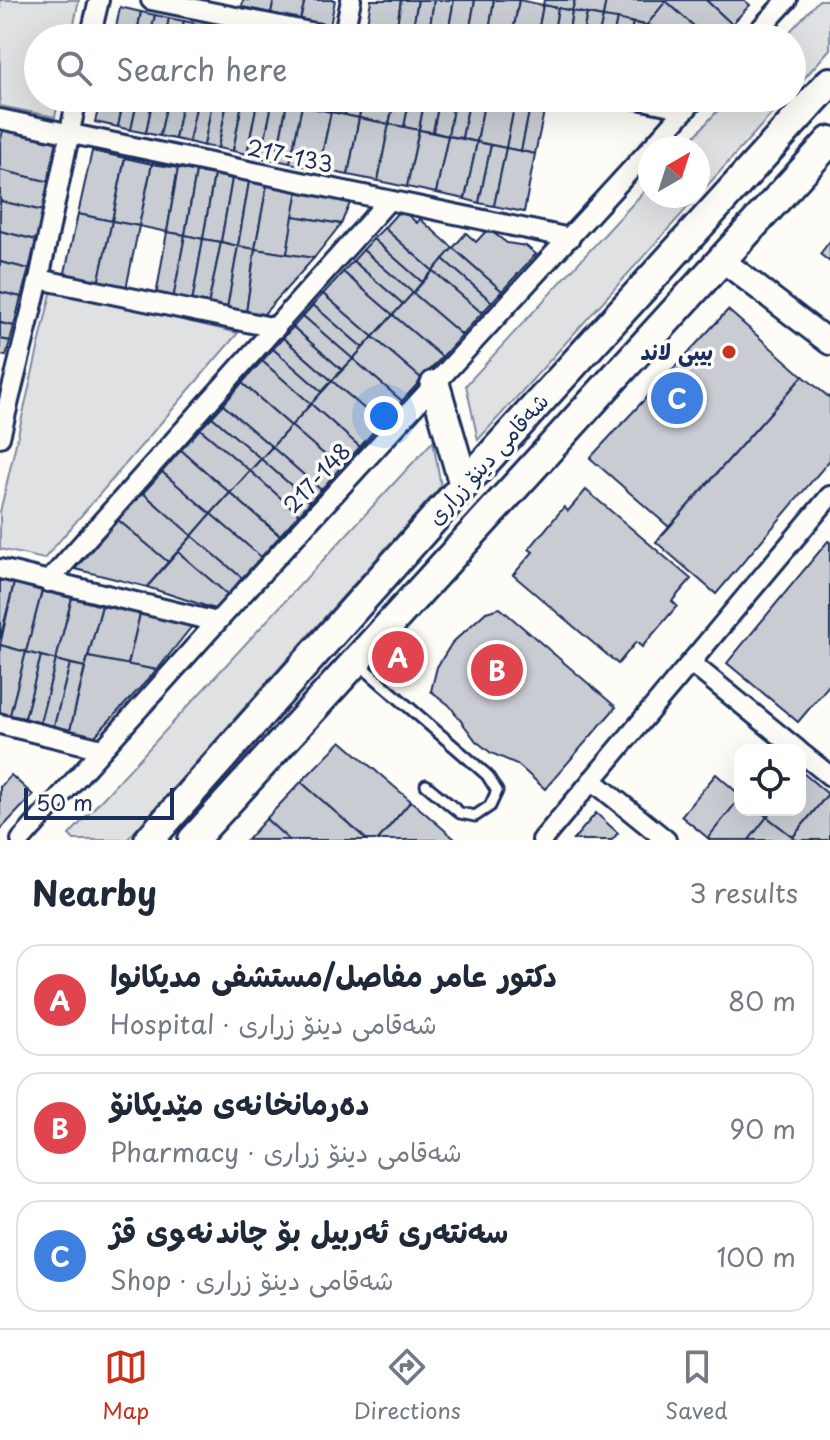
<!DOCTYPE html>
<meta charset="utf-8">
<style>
:root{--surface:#fff;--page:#f6f6f7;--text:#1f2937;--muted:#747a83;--line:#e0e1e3;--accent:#c8321e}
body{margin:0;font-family:"Playpen Sans","Playpen Sans Arabic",sans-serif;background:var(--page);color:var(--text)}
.controls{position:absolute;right:24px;bottom:24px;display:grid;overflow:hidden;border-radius:16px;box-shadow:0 8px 32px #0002}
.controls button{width:72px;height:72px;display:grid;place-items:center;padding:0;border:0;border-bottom:2px solid var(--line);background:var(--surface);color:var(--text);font:40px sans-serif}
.compass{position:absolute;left:638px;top:136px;width:72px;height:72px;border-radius:50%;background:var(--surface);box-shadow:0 8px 32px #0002;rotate:39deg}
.scale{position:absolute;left:24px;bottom:20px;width:150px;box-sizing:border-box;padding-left:8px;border:4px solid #1b2f5e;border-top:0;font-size:22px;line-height:28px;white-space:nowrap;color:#1b2f5e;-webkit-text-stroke:6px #fdfcf7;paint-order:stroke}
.you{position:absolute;left:384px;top:416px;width:28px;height:28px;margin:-20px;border:6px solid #fff;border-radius:50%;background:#1a73e8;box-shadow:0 0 0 12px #1a73e833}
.badge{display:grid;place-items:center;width:52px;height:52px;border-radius:50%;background:var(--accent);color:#fff;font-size:26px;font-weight:700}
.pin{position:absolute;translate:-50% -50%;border:4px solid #fff;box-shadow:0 2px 8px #0006}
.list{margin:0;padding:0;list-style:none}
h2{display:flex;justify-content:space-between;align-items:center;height:104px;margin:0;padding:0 32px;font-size:34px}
h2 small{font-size:26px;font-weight:400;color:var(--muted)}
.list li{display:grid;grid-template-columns:52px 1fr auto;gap:24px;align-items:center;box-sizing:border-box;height:112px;margin:0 16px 16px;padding:0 16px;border:2px solid var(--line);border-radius:24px}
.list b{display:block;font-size:30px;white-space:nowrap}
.list p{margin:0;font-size:26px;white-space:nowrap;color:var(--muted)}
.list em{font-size:26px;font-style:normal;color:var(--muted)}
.icon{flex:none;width:44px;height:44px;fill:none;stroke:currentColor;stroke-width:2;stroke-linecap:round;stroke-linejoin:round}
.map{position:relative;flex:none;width:830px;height:840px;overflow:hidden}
.search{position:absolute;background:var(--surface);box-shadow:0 8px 32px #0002;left:24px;right:24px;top:24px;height:88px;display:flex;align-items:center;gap:20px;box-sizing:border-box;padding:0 28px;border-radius:44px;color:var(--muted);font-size:30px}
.sheet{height:488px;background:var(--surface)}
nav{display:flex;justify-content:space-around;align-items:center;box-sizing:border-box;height:112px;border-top:2px solid var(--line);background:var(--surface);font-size:22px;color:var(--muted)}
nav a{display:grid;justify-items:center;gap:4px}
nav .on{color:var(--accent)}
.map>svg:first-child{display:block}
</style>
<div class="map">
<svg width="830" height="840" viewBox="0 0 830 840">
<rect width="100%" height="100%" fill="#fdfcf7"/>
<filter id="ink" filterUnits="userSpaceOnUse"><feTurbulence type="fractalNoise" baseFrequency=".0125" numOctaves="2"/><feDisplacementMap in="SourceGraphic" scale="16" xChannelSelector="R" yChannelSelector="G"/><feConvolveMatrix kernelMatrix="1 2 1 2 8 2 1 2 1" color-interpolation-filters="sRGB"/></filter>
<g filter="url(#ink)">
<g fill="#e0e1e3" stroke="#7e88a0" stroke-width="2">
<polygon points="0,0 79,0 71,38 38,38 38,98 59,98 55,117 0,106"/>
<polygon points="819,0 830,0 830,49 792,92 792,38 784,38"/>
<polygon points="729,98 786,98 698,196 698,148 684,148"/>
<polygon points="650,185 650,196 698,196 478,440 466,385"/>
<polygon points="52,289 238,333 44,559 0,549 0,512"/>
<polygon points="433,441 441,486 127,840 74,840 69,835"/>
</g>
<g fill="#c9ccd3" stroke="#1b2f5e" stroke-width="2">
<polygon points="243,0 274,0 271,13 242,7"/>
<polygon points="274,0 305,0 300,20 271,13"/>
<polygon points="305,0 335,0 330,26 300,20"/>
<polygon points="371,0 401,0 395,38 365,35"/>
<polygon points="401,0 418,0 411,38 395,38"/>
<polygon points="418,0 434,0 428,38 411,38"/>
<polygon points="434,0 454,0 447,38 428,38"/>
<polygon points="454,0 475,0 468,38 447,38"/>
<polygon points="475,0 494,0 488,38 468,38"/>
<polygon points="494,0 519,0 512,38 488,38"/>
<polygon points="519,0 543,5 537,38 512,38"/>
<polygon points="544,0 575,0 572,11 543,5"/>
<polygon points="575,0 606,0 603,17 572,11"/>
<polygon points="606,0 665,0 666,1 647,25 603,17"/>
<polygon points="667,0 706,0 732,24 718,38 707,38 666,1"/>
<polygon points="706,0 744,0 750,5 732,24"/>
<polygon points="666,1 707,38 669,38 658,28 647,25"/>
<polygon points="543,5 558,8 553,38 537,38"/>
<polygon points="120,7 141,12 136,38 114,38"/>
<polygon points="558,8 572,11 568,38 553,38"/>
<polygon points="572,11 587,14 582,38 568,38"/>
<polygon points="141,12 155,15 150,38 136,38"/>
<polygon points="587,14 603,17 598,38 582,38"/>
<polygon points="155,15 169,18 165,38 150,38"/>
<polygon points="603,17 617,19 613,38 598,38"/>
<polygon points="169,18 184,21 180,38 165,38"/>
<polygon points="617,19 633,23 629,38 613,38"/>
<polygon points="184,21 198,24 195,38 180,38"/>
<polygon points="633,23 658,28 655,38 629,38"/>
<polygon points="198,24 212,27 210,38 195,38"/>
<polygon points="212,27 227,30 225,38 210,38"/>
<polygon points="101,98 124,98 118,127 95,122"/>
<polygon points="124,98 138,98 131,130 118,127"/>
<polygon points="138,98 153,98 146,133 131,130"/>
<polygon points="153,98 168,98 160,136 146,133"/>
<polygon points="168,98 183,98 175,139 160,136"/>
<polygon points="183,98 198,98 189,142 175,139"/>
<polygon points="198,98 213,98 204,146 189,142"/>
<polygon points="213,98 228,98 218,148 204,146"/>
<polygon points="228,98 243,98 233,151 218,148"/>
<polygon points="243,98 258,98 247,154 233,151"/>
<polygon points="258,98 273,100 261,158 247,154"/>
<polygon points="273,98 303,98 302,106 273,100"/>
<polygon points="303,98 318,98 316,108 302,106"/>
<polygon points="318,98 334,98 331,112 316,108"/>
<polygon points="334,98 349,98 345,115 331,112"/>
<polygon points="349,98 363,98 359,118 345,115"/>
<polygon points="363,98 395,98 389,124 359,118"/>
<polygon points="395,98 410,98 404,127 389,124"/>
<polygon points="410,98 425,98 419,130 404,127"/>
<polygon points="425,98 440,98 433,132 419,130"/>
<polygon points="440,98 455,98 448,136 433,132"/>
<polygon points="455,98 470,98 462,138 448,136"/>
<polygon points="470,98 485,98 477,142 462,138"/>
<polygon points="485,98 516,98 506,148 477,142"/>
<polygon points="516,98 532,98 521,151 506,148"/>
<polygon points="532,98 547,98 535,154 521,151"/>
<polygon points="273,100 287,103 276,160 261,158"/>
<polygon points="287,103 302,106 290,163 276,160"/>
<polygon points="302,106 331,112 319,169 290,163"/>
<polygon points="331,112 359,118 348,175 319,169"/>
<polygon points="359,118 389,124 378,181 348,175"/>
<polygon points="389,124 419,130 407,187 378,181"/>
<polygon points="3,130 59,143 50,182 0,170 0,144"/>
<polygon points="419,130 448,136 436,193 407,187"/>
<polygon points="448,136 477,142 465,199 436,193"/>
<polygon points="477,142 491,145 479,203 465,199"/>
<polygon points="491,145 506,148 494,206 479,203"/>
<polygon points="506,148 535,154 524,212 494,206"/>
<polygon points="92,151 125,158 112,221 78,214"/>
<polygon points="125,158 152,164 139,226 112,221"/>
<polygon points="152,164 178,168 167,232 139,226"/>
<polygon points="178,168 196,172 185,235 167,232"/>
<polygon points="0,170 50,182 43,211 0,201"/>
<polygon points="196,172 214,175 203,239 185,235"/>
<polygon points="214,175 232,179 221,242 203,239"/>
<polygon points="232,179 249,182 238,246 221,242"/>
<polygon points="249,182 267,185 255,249 238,246"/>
<polygon points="267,185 298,190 287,254 255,249"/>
<polygon points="298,190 351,201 341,224 293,216"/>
<polygon points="0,201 43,211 36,240 0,231"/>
<polygon points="401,209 417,223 420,219 453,248 433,271 384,228"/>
<polygon points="78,214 112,221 98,284 64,277"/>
<polygon points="293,216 341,224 314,258 287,254"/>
<polygon points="112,221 139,226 126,289 98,284"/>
<polygon points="384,228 433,271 422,282 373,239"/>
<polygon points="488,229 507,243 526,246 536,254 502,291 453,248 466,233 476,242"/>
<polygon points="0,231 36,240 29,269 0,262"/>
<polygon points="167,232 185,235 173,300 156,296"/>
<polygon points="185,235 203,239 192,303 173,300"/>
<polygon points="203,239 221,242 208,306 192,303"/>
<polygon points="373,239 422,282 413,293 363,250"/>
<polygon points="830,241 830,262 820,254"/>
<polygon points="221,242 238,246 227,309 208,306"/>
<polygon points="238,246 255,249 246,313 227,309"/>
<polygon points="453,248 502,291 492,302 443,259"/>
<polygon points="255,249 314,258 263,315 246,313"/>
<polygon points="363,250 413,293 403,304 353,261"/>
<polygon points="443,259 492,302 482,313 433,271"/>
<polygon points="353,261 403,304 393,315 343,272"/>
<polygon points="0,262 29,269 21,297 0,292"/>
<polygon points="433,271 482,313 462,335 413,293"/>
<polygon points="343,272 393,315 373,337 323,294"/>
<polygon points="0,292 21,297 14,326 0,323"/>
<polygon points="413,293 462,335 442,357 393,315"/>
<polygon points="323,294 373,337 363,348 313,305"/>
<polygon points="313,305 363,348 353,359 303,316"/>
<polygon points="728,310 803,376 669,527 590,458"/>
<polygon points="393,315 442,357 422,379 373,337"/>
<polygon points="303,316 353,359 342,370 293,327"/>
<polygon points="0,323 14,326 10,341 0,339"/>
<polygon points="293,327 342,370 332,381 283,338"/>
<polygon points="373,337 422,379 402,401 353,359"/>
<polygon points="283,338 332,381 322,392 273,349"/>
<polygon points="0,339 10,341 6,356 0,355"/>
<polygon points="273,349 322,392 311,404 262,361"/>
<polygon points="353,359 402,401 381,423 332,381"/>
<polygon points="262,361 311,404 291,426 242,383"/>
<polygon points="803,376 830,398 830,460 716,594 656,542"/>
<polygon points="332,381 381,423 360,447 311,404"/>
<polygon points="242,383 291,426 272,447 223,405"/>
<polygon points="311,404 360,447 340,468 291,426"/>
<polygon points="223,405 272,447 261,459 212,417"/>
<polygon points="212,417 261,459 250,471 200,429"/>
<polygon points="291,426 340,468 321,490 272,447"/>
<polygon points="200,429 250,471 230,493 181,450"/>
<polygon points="272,447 321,490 310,502 261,459"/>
<polygon points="181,450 230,493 211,514 162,472"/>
<polygon points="261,459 310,502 299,514 250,471"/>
<polygon points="250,471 299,514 280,535 230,493"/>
<polygon points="162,472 211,514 192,536 143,493"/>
<polygon points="586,490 691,579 672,601 677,606 642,647 636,642 618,664 513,575 533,552 529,549 564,507 568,511"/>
<polygon points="143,493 192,536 168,562 118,520"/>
<polygon points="230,493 280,536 261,557 211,514"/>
<polygon points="211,514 261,557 242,578 192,536"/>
<polygon points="118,520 168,562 147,587 75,569"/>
<polygon points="192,536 242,578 228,595 178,552"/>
<polygon points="828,541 830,542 830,684 798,722 727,663"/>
<polygon points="178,552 228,595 215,609 147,587"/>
<polygon points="0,579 14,583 0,639"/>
<polygon points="14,583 42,591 26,652 0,645"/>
<polygon points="42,591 72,598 56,660 26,652"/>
<polygon points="72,598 102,606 85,667 56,660"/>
<polygon points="102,606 140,614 128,665 88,657"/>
<polygon points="500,608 616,707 545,789 517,764 491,753 476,741 449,705 431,691 437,667 452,643 486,612"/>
<polygon points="140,614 192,626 157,670 128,665"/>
<polygon points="0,645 26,652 10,715 0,712"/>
<polygon points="26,652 41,656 25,718 10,715"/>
<polygon points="41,656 56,660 40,723 25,718"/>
<polygon points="88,657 157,670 93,738 70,730"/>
<polygon points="56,660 70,664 54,726 40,723"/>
<polygon points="70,664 85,667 70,730 54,726"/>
<polygon points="341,741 411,801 378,840 367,840 301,782"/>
<polygon points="803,773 828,794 793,837 767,817 773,810 800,810 800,777"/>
<polygon points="716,774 740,795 740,798 708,838 681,816"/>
<polygon points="11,775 33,795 0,830 0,787"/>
<polygon points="301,782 367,840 289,840 266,819"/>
<polygon points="828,794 830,796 830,840 796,840 793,837"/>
<polygon points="740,798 740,810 759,810 767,817 749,840 710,840 708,838"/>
<polygon points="411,801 456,840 378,840"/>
<polygon points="596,813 618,833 612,840 573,840"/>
<polygon points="767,817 793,837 791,840 749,840"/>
<polygon points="266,819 289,840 247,840"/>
</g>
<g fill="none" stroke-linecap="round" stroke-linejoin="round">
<defs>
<polyline id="service" points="359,664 487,775 497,791 490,806 475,816 460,813 426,785"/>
<g id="minor">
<polyline points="151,0 340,38"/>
<polyline points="90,38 99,0"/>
<polyline points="343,38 351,0"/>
<polyline points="752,38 787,0"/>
<polyline points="633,98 686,109"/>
<polyline points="0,119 570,238"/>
<polyline points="651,148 696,98"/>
<polyline points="39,279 276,328"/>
<polyline points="0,437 39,279 77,98"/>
<polyline points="0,569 217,622"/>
<polyline points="48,582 388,201"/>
<polyline points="691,663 798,750"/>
<polyline points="0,724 102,749"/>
<polyline points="800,752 830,776"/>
<polyline points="592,780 666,840"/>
<polyline points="21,840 217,622 650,149"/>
<polyline points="542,840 830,496"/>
</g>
<polyline id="tertiary" points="722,260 830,343"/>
<g id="primary">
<polyline points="435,385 464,485"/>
<polyline points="149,840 464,485 830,82"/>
<polyline points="193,840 830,141"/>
</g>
</defs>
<use href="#service" stroke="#1b2f5e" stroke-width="15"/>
<use href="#minor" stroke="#1b2f5e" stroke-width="24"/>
<use href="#tertiary" stroke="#1b2f5e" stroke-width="28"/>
<use href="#primary" stroke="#1b2f5e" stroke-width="34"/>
<use href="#service" stroke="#fdfcf7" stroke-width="9"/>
<use href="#minor" stroke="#fdfcf7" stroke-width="18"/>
<use href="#tertiary" stroke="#fdfcf7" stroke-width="22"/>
<use href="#primary" stroke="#fdfcf7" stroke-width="28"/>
</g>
</g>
<circle fill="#c8321e" stroke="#fdfcf7" stroke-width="3" cx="729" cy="352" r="8"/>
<g text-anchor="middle" stroke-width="7" stroke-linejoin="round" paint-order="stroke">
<g font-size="22" fill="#1b2f5e" stroke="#fdfcf7">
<text transform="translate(290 156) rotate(12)" y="8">217-133</text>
<text transform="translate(488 459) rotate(-48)" y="8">شەقامی دینۆ زراری</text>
<text transform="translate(317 478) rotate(-47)" y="8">217-148</text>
</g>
<g font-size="22" font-weight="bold" fill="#1b2f5e" stroke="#fdfcf7" text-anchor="end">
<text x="713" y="360">بيبى لاند</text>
</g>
</g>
</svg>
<div class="controls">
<button><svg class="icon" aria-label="locate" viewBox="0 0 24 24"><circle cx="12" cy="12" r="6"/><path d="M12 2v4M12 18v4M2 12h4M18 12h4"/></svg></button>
</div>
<svg class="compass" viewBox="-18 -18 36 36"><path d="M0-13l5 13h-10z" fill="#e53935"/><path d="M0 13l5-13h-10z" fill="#747a83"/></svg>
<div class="scale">50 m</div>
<div class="you"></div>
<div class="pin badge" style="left:398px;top:657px;background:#e0444e">A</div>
<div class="pin badge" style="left:497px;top:670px;background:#e0444e">B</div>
<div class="pin badge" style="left:677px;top:398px;background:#3f7fe0">C</div>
<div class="search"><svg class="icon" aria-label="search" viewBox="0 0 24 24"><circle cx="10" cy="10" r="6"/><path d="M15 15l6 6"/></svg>Search here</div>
</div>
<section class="sheet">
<h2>Nearby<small>3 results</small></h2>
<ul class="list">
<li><span class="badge" style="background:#e0444e">A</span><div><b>دكتور عامر مفاصل/مستشفى مديكانوا</b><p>Hospital · شەقامی دینۆ زراری</p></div><em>80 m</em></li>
<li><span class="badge" style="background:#e0444e">B</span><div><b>دەرمانخانەی مێدیکانۆ</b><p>Pharmacy · شەقامی دینۆ زراری</p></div><em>90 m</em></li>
<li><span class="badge" style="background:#3f7fe0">C</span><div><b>سەنتەری ئەربیل بۆ چاندنەوی قژ</b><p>Shop · شەقامی دینۆ زراری</p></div><em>100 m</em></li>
</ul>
</section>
<nav>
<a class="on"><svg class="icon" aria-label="map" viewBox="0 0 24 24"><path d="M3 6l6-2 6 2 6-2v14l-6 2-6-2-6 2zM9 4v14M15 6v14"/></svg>Map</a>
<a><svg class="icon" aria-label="directions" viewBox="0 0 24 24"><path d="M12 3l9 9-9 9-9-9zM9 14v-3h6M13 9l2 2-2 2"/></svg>Directions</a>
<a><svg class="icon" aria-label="saved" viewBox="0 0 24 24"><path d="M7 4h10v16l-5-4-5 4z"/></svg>Saved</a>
</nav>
